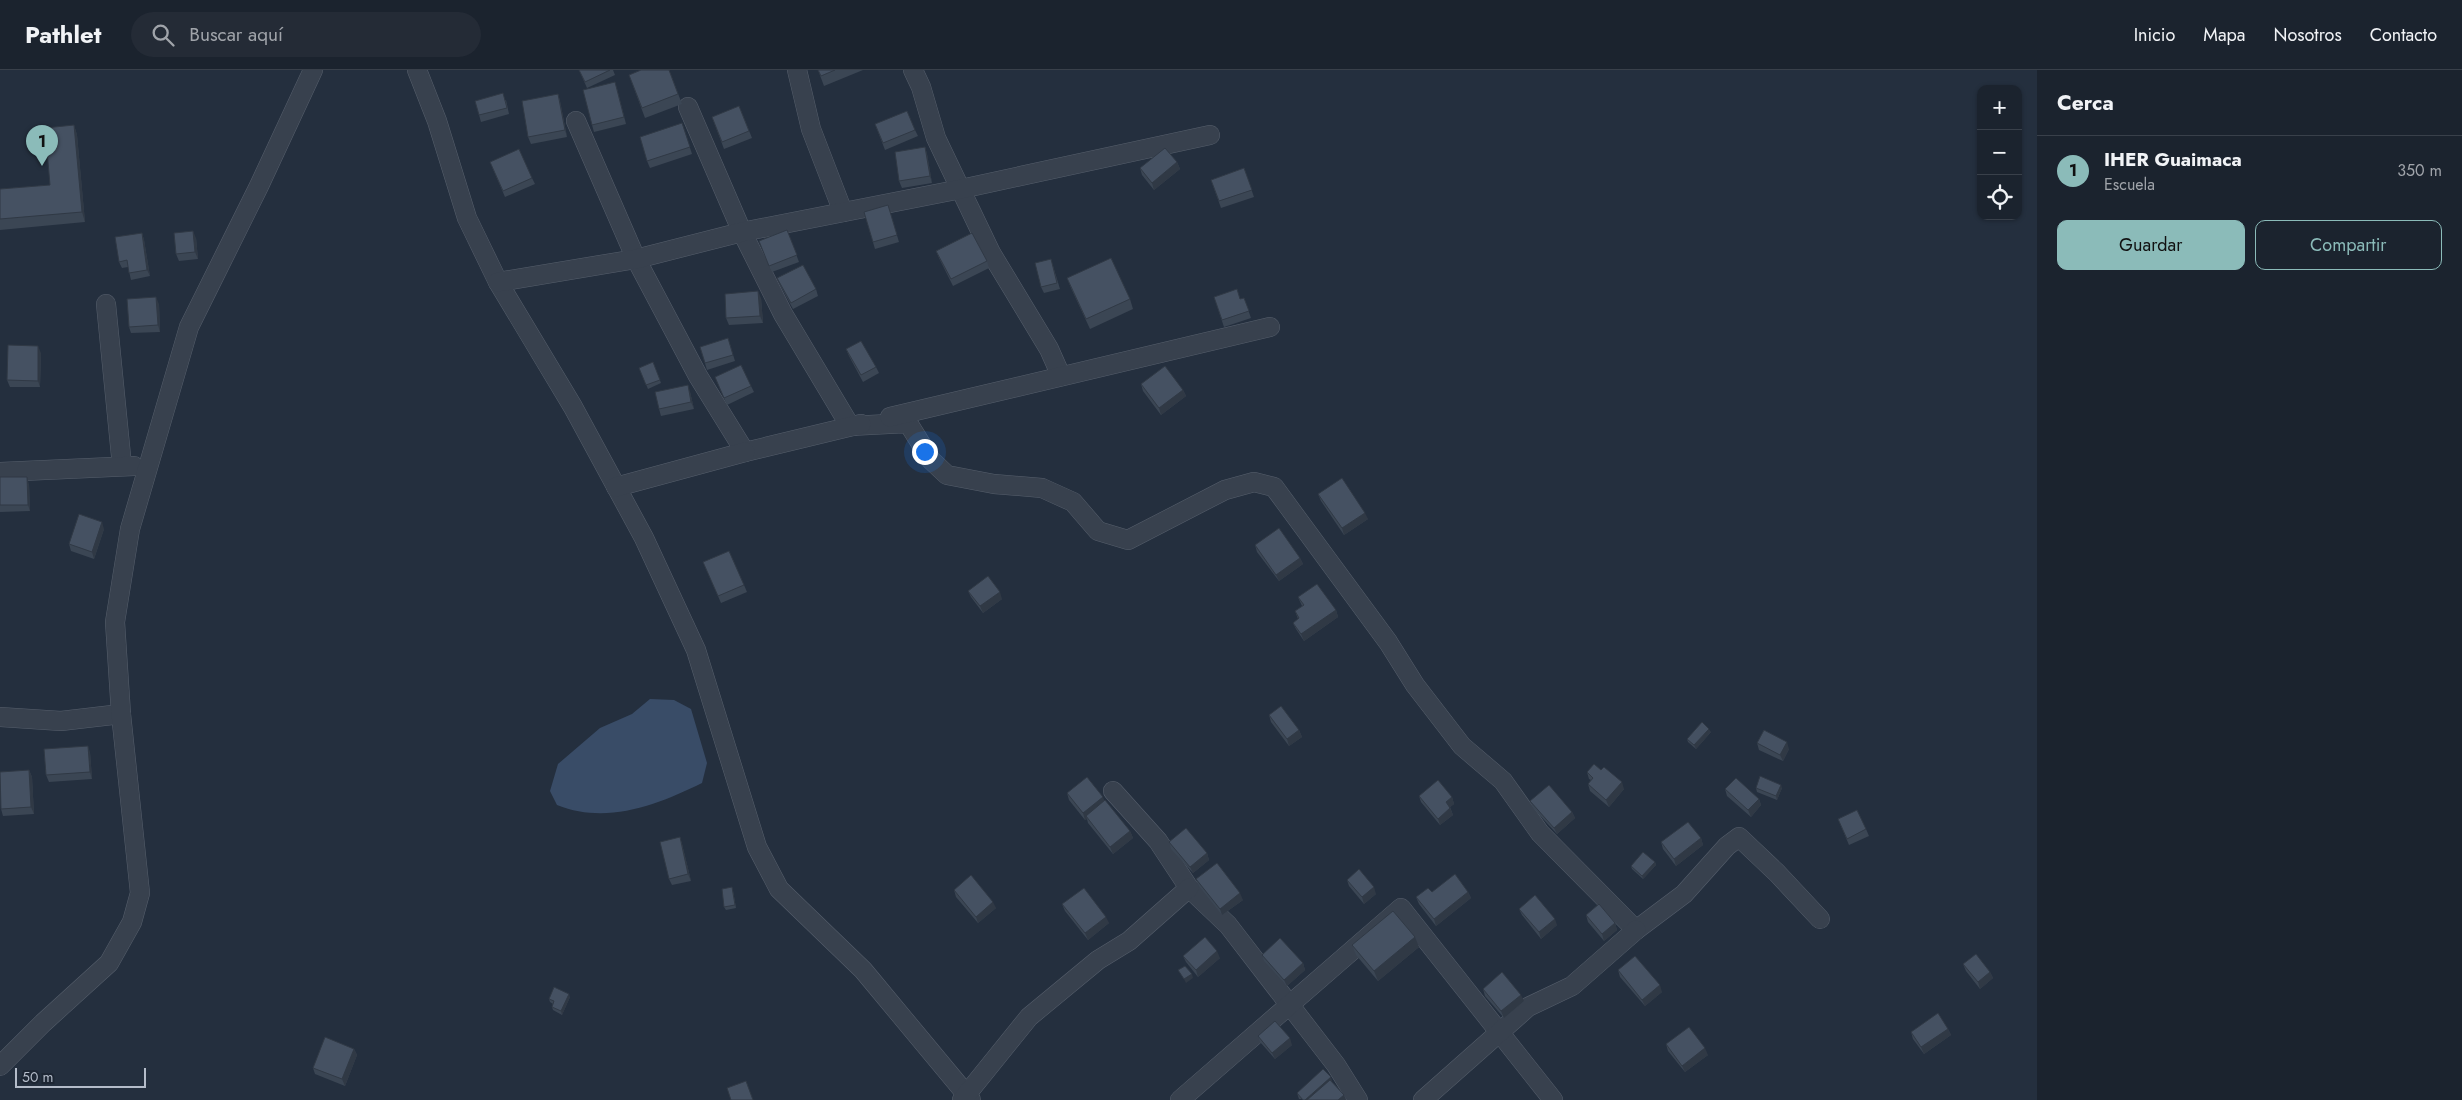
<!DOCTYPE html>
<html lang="es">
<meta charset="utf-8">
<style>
:root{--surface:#1b232e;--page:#242b36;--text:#f1f3f6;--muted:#a0a4aa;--line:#39404a;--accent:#8bbbb9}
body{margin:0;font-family:Jost,sans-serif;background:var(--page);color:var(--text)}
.controls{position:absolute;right:15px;top:15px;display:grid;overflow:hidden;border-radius:10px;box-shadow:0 1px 4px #0004}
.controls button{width:45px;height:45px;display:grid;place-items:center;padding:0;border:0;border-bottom:1px solid var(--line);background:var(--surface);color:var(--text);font:25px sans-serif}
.scale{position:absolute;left:15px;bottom:12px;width:131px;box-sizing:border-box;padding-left:5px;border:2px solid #b4bcc9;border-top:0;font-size:14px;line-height:18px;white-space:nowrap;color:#b4bcc9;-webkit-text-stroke:4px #1d2633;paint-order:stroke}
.you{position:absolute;left:924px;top:381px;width:18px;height:18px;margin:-12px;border:4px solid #fff;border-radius:50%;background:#1a73e8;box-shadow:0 0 0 8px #1a73e833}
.badge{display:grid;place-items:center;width:32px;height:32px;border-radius:50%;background:var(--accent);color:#111;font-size:16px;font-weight:700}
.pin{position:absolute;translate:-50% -41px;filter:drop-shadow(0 1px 2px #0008)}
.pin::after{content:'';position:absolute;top:26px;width:18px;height:15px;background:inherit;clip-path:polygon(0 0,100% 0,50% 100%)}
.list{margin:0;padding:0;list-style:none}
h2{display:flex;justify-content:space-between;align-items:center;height:65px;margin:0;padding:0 20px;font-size:21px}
h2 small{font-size:16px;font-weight:400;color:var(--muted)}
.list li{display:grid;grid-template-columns:32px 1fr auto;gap:15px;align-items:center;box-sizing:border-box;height:70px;padding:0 20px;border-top:1px solid var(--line)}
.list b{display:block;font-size:19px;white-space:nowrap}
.list p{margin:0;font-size:16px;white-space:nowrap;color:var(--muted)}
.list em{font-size:16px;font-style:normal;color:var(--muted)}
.actions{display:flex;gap:10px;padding:15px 20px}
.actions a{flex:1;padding:11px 0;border:1px solid var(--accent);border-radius:10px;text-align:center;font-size:18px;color:var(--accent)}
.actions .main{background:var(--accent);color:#111}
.icon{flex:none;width:28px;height:28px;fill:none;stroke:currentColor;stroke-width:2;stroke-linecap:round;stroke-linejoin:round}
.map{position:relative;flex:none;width:2037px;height:1030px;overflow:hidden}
header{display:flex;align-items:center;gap:30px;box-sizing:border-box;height:70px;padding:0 25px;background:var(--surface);border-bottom:1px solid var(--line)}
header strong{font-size:24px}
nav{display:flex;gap:28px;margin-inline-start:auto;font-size:18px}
.search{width:350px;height:45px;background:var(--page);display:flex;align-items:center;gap:12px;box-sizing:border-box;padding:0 18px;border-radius:28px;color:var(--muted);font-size:19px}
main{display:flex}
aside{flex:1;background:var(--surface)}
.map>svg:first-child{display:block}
</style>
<header>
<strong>Pathlet</strong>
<div class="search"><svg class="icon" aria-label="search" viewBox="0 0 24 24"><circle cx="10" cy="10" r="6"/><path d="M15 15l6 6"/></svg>Buscar aquí</div>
<nav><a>Inicio</a><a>Mapa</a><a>Nosotros</a><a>Contacto</a></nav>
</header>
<main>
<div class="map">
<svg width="2037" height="1030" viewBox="0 0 2037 1030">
<rect width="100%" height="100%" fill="#242f3e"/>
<path fill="#394c67" d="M650,629L674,630L691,639L707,693L702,713C657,735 607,755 557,735L550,721L558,694L600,658L632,644Z"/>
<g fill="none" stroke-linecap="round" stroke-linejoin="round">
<defs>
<g id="minor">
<polyline points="417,0 437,51 467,148 498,212 573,337 644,468 696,580 757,777 779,819 863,900 971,1030"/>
<polyline points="797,0 811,59 843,142"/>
<polyline points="913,0 921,17 936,68 991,183 1049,279 1061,306"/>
<polyline points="688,37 742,162 783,244 850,356 908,353 931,390 947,405 994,414 1042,418 1073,432 1098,461 1128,470 1225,420 1254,412 1274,417 1388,572 1415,615 1462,676 1503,711 1540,763 1636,860 1684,824 1727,776 1739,767 1777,803 1820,849"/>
<polyline points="576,51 636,189 698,306 745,382 861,354"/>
<polyline points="498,212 636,189 742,162 961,119 1210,65"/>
<polyline points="106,234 122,396"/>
<polyline points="890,347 1270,257"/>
<polyline points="0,402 134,396"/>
<polyline points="616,417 745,382"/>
<polyline points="0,647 61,651 121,644"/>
<polyline points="1113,721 1158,771 1189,818 1228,855 1336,995 1358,1030"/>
<polyline points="0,996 43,953 109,893 132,852 140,823 121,644 115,552 130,459 189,257 259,116 313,0"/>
<polyline points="962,1030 1029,947 1098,890 1129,871 1189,818"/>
<polyline points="1180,1030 1401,838 1553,1030"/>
<polyline points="1423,1030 1528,937 1572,916 1636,860"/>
</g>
</defs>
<use href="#minor" stroke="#565f6c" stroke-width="20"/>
<use href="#minor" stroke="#38414e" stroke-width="19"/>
</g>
<g fill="#3b4654">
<polygon points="579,0 613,0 615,5 587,18"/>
<polygon points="669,0 682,34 645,48 629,5"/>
<polygon points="818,0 863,0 824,16"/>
<polygon points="617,19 626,54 594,62 592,55"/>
<polygon points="558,24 560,31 567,67 531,74 528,67"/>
<polygon points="506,30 509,44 481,52 479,45"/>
<polygon points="739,36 752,68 724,79 712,47"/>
<polygon points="682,53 692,84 650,98 647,91"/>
<polygon points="875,54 915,60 918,66 885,80"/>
<polygon points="74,55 77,65 85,152 0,160 0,119 50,115"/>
<polygon points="925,77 927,84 932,113 902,118 899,111"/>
<polygon points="490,92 532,108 535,114 505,127"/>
<polygon points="1177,92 1180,99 1154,120 1142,105 1140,98"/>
<polygon points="1244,98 1254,127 1221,138 1211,110"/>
<polygon points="864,142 890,142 899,172 875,179"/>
<polygon points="787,160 799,192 772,202 759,171"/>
<polygon points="142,163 144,170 150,206 131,210 128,197 122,198 119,192"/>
<polygon points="196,168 198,189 179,191 176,184"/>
<polygon points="936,181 987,191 989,198 953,216 939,188"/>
<polygon points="1053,196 1060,219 1044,223 1041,217"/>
<polygon points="777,208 816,219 818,226 793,239 780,215"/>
<polygon points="1067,208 1130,229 1133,239 1090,259 1071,218"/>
<polygon points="1214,227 1240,229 1244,228 1251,248 1224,257"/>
<polygon points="761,228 763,253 729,255 726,248"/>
<polygon points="159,234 160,262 131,263 129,257"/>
<polygon points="730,275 735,291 707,300 700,277"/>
<polygon points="846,279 876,297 879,303 863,312 849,286"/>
<polygon points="41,283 40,317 10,317 7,310"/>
<polygon points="653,292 661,313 648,319 639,298"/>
<polygon points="715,307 751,316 754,322 727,335"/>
<polygon points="1141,314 1183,320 1186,326 1161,345 1143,321"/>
<polygon points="690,322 694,339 661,346 659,339"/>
<polygon points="0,407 29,414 30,441 0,442"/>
<polygon points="1318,424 1368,449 1344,465 1321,431"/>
<polygon points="104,459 94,489 71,481 69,474"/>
<polygon points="1255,475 1300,488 1303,494 1279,511 1257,482"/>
<polygon points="703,492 744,515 747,522 721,533"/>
<polygon points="968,521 1002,529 983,543 971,527"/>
<polygon points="1298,527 1336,540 1338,547 1304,571 1296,559 1293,553 1298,549 1295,541 1302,536"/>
<polygon points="1269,645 1299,660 1302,667 1289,676 1271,652"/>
<polygon points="1711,662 1696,679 1688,672 1687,669"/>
<polygon points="1757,673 1789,679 1783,691 1759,680"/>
<polygon points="90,682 92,709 49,712 46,705"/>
<polygon points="29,700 32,707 34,744 3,746 1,739"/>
<polygon points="1587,702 1624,719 1609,737 1590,721 1588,714 1591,710 1589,709"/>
<polygon points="1756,718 1782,718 1777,730 1757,722"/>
<polygon points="1725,719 1759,729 1761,735 1751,747 1727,726"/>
<polygon points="1067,723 1104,731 1130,761 1133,768 1113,784 1088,753 1087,749 1085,750 1069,730"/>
<polygon points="1419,726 1452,727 1454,734 1450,737 1453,745 1440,755 1421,732"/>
<polygon points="1530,731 1572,742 1575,748 1557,764 1533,738"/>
<polygon points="1838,749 1866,759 1869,766 1849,775"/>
<polygon points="680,767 682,774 691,811 672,815 669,809"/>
<polygon points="1701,768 1703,775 1676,796 1663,779 1661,772"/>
<polygon points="1169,772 1207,783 1209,790 1193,803 1171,779"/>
<polygon points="1655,792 1656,795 1643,809 1632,799 1631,796"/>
<polygon points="1196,809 1243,830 1222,845 1199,816"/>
<polygon points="1347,810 1376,824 1364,834 1349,816"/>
<polygon points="954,820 996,838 978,853 956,827"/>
<polygon points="733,821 736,838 726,840 724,837"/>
<polygon points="1468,822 1471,828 1436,856 1419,834 1416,827"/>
<polygon points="1062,834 1109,853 1088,870 1065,841"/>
<polygon points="1519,839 1557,855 1541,869 1522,845"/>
<polygon points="1586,845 1615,853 1617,860 1604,871 1588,852"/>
<polygon points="1352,875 1419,877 1378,911 1356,885"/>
<polygon points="1262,885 1303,893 1305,900 1287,916 1264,891"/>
<polygon points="1183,886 1220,888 1198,907 1186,892"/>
<polygon points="1963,894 1990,902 1993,908 1980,919 1966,901"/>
<polygon points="1618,900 1662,922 1645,936 1620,907"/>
<polygon points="1483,919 1524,931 1504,948 1485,926"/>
<polygon points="570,927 562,945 553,940 552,937 553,934 550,932 549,929"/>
<polygon points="1948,959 1951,965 1924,984 1913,969 1911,962"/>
<polygon points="1258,966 1292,975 1275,989 1260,972"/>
<polygon points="1666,974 1708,985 1685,1002 1668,981"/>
<polygon points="354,979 357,985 345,1016 315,1004 313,998"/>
<polygon points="1333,1013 1344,1025 1346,1030 1299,1029 1297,1023"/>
</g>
<g fill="#303945">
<polygon points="558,24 560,31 567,67 565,60"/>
<polygon points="74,55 77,65 85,152 82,142"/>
<polygon points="925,77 927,84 932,113 930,106"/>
<polygon points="1177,92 1180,99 1154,120 1152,113"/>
<polygon points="193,161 196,168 198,189 195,182"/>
<polygon points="142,163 144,170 150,206 147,200"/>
<polygon points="758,221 761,228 763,253 760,246"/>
<polygon points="156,227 159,234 160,262 158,255"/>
<polygon points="38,276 41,283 40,317 38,311"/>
<polygon points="688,315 690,322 694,339 691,332"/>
<polygon points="1183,320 1186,326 1161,345 1159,338"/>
<polygon points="27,407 29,414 30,441 28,435"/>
<polygon points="1365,443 1368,449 1344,465 1342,458"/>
<polygon points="102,452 104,459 94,489 92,482"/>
<polygon points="1300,488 1303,494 1279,511 1276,505"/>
<polygon points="1000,522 1002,529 983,543 980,536"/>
<polygon points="1336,540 1338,547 1304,571 1301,564"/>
<polygon points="1709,659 1711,662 1696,679 1694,675"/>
<polygon points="1299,660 1302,667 1289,676 1287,669"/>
<polygon points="1787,672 1789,679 1783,691 1780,685"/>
<polygon points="88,676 90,682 92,709 90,702"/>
<polygon points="29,700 32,707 34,744 31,737"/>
<polygon points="1622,712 1624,719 1609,737 1606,730"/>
<polygon points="1781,715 1782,718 1777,730 1776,726"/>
<polygon points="1103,727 1106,734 1086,746 1087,749 1085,750 1083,743"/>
<polygon points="1452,727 1454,734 1448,739 1446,732"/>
<polygon points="1759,729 1761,735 1751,747 1748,740"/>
<polygon points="1450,738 1453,745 1440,755 1438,749"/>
<polygon points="1572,742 1575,748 1557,764 1554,758"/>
<polygon points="1130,761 1133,768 1113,784 1110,777"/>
<polygon points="680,767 682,774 691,811 688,804"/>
<polygon points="1701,768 1703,775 1676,796 1674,789"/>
<polygon points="1207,783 1209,790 1193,803 1190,797"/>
<polygon points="1655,792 1656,795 1643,809 1642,806"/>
<polygon points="1374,817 1376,824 1364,834 1362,827"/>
<polygon points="1468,822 1471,828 1436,856 1434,849"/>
<polygon points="1240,823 1243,830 1222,845 1220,839"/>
<polygon points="993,832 996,838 978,853 976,847"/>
<polygon points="1106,847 1109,853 1088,870 1085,863"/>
<polygon points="1555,849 1557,855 1541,869 1539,862"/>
<polygon points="1615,853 1617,860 1604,871 1602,864"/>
<polygon points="1415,867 1419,877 1378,911 1374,901"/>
<polygon points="1217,881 1220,888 1198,907 1196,900"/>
<polygon points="1303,893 1305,900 1287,916 1284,910"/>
<polygon points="1990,902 1993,908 1980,919 1978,912"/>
<polygon points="1192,904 1193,908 1186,913 1184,909"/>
<polygon points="1660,915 1662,922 1645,936 1642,930"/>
<polygon points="569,924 570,927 562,945 561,941"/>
<polygon points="1521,925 1524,931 1504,948 1501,941"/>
<polygon points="1948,959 1951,965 1924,984 1921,977"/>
<polygon points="1290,968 1292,975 1275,989 1272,983"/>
<polygon points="1705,978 1708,985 1685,1002 1682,996"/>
<polygon points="354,979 357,985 345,1016 342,1009"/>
<polygon points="1331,1007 1333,1014 1315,1030 1305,1030"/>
<polygon points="1344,1025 1346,1030 1338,1030"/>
</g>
<g fill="#455162" stroke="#303945">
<polygon points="579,0 610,0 585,12"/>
<polygon points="641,0 669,0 678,24 642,38 629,5"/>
<polygon points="818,0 835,0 821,6"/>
<polygon points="615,12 624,47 592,55 583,20"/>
<polygon points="503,23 507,38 479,45 475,31"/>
<polygon points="558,24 565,60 528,67 522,31"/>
<polygon points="739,36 749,61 722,72 712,47"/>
<polygon points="907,41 915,60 883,73 875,54"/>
<polygon points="682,53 690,77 647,91 640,67"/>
<polygon points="74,55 82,142 0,149 0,119 50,115 45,58"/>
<polygon points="925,77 930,106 899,111 895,82"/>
<polygon points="1165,78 1177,92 1152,113 1140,98"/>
<polygon points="519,79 532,108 503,121 490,92"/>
<polygon points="1244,98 1252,120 1219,131 1211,110"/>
<polygon points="888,135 897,165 873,172 864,142"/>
<polygon points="787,160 797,185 769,196 759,171"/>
<polygon points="193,161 195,182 176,184 174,163"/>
<polygon points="142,163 147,200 129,203 127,190 119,192 115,167"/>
<polygon points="972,163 987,191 951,209 936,181"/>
<polygon points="1111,188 1130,229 1086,249 1067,208"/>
<polygon points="1051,189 1057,213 1041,217 1035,193"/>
<polygon points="803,195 816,219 791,233 777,208"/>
<polygon points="1237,219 1240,229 1244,228 1249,241 1222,250 1214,227"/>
<polygon points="758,221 760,246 726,248 725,224"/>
<polygon points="156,227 158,255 129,257 127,229"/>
<polygon points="728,268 733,285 705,293 700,277"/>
<polygon points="861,271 876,297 861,305 846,279"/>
<polygon points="8,275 38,276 38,311 7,310"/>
<polygon points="653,292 660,310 646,315 639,298"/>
<polygon points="741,295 751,316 724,328 715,307"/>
<polygon points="1165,296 1183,320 1159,338 1141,314"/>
<polygon points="688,315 691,332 659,339 655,322"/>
<polygon points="0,407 27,407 28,435 0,435"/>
<polygon points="1342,408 1365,443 1342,458 1318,424"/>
<polygon points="79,444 102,452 92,482 69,474"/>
<polygon points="1279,458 1300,488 1276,505 1255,475"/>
<polygon points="729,481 744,515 718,526 703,492"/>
<polygon points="988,506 1000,522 980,536 968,521"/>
<polygon points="1317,514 1336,540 1301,564 1293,553 1299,548 1295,541 1304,535 1298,527"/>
<polygon points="1281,636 1299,660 1287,669 1269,645"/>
<polygon points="1702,652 1709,659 1694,675 1687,669"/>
<polygon points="1764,660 1787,672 1780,685 1757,673"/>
<polygon points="88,676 90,702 46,705 44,679"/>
<polygon points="1594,694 1601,700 1604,697 1622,712 1606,730 1588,714 1593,708 1587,702"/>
<polygon points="29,700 31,737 1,739 0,702"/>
<polygon points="1760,706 1781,715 1776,726 1756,718"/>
<polygon points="1087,707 1103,727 1083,743 1067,723"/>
<polygon points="1736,708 1759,729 1748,740 1725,719"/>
<polygon points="1438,710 1452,727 1446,732 1450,738 1438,749 1419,726"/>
<polygon points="1549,715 1572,742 1554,758 1530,731"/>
<polygon points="1105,730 1130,761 1110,777 1086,746"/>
<polygon points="1857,740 1866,759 1847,769 1838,749"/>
<polygon points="1688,752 1701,768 1674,789 1661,772"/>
<polygon points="1186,758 1207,783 1190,797 1169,772"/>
<polygon points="680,767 688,804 669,809 660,772"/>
<polygon points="1643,782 1655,792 1642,806 1631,796"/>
<polygon points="1217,793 1240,823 1220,839 1196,809"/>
<polygon points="1359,799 1374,817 1362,827 1347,810"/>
<polygon points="1455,804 1468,822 1434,849 1416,827 1428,818 1432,822"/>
<polygon points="971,805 993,832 976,847 954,820"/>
<polygon points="732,817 735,835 724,837 722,819"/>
<polygon points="1084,818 1106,847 1085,863 1062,834"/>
<polygon points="1535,825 1555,849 1539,862 1519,839"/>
<polygon points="1599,834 1615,853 1602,864 1586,845"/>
<polygon points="1393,841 1415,867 1374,901 1352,875"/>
<polygon points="1205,867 1217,881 1196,900 1183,886"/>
<polygon points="1280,868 1303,893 1284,910 1262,885"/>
<polygon points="1976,884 1990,902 1978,912 1963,894"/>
<polygon points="1635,886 1660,915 1642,930 1618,900"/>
<polygon points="1185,896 1192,904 1184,909 1178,900"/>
<polygon points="1502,902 1521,925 1501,941 1483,919"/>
<polygon points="554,917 569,924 561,941 552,937 554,931 549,929"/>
<polygon points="1938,943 1948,959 1921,977 1911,962"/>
<polygon points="1275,951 1290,968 1272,983 1258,966"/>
<polygon points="1689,957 1705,978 1682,996 1666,974"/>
<polygon points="325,967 354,979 342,1009 313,998"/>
<polygon points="1323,999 1331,1007 1305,1030 1303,1030 1297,1023"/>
<polygon points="1330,1010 1344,1025 1338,1030 1307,1030"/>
<polygon points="746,1011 753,1030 731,1030 727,1018"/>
</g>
</svg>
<div class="controls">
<button>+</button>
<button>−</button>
<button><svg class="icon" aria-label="locate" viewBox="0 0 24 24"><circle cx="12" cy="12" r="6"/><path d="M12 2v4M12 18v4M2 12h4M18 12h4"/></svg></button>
</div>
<div class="scale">50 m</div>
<div class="you"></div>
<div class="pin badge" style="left:42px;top:96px">1</div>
</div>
<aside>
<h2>Cerca<small></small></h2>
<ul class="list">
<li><span class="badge">1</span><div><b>IHER Guaimaca</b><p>Escuela</p></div><em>350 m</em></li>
</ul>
<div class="actions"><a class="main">Guardar</a><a>Compartir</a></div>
</aside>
</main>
